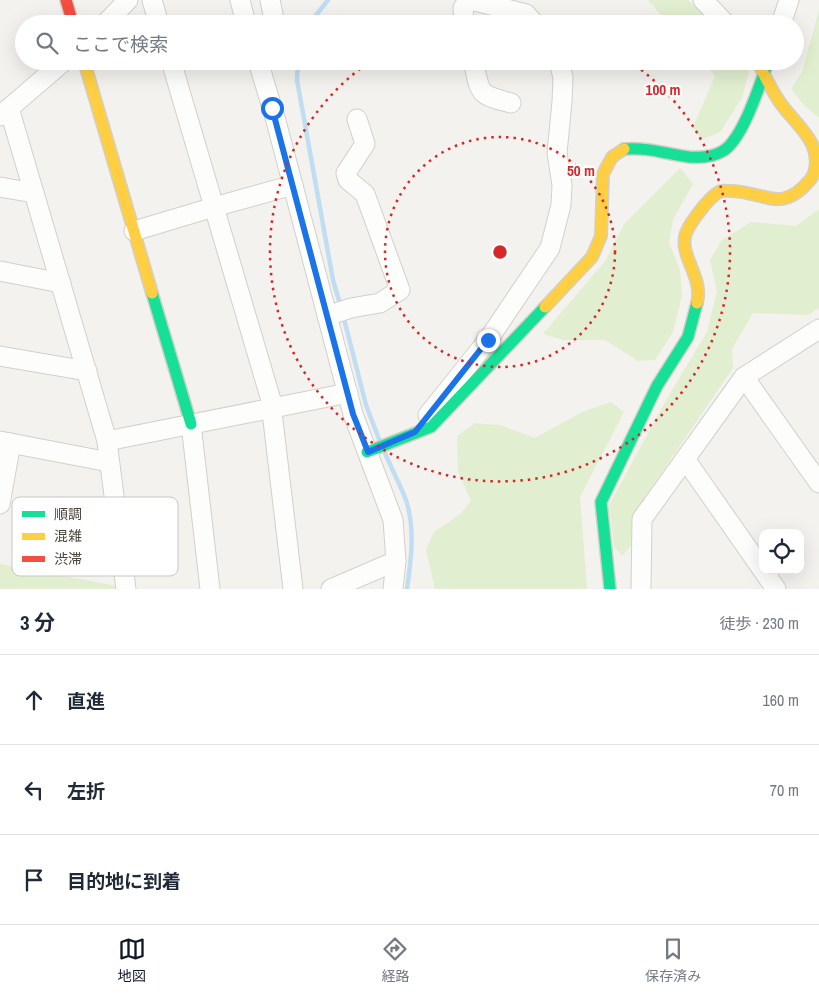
<!DOCTYPE html>
<html lang="ja">
<meta charset="utf-8">
<style>
:root{--surface:#fff;--page:#f2f2f3;--text:#1f2937;--muted:#747a83;--line:#e0e1e3;--accent:#111827}
body{margin:0;font-family:"Archivo Narrow","Noto Sans JP",sans-serif;background:var(--page);color:var(--text)}
.controls{position:absolute;right:15px;bottom:15px;display:grid;overflow:hidden;border-radius:10px;box-shadow:0 5px 20px #0002}
.controls button{width:45px;height:45px;display:grid;place-items:center;padding:0;border:0;border-bottom:1px solid var(--line);background:var(--surface);color:var(--text);font:25px sans-serif}
.stop{position:absolute;width:15px;height:15px;margin:-11px;border:4px solid #1a73e8;border-radius:50%;background:#fff}
.stop.end{background:#1a73e8;border-color:#fff;box-shadow:0 1px 5px #0008}
.list{margin:0;padding:0;list-style:none}
h2{display:flex;justify-content:space-between;align-items:center;height:65px;margin:0;padding:0 20px;font-size:21px}
h2 small{font-size:16px;font-weight:400;color:var(--muted)}
.list li{display:grid;grid-template-columns:32px 1fr auto;gap:15px;align-items:center;box-sizing:border-box;height:90px;padding:0 20px;border-top:1px solid var(--line)}
.list b{display:block;font-size:19px;white-space:nowrap}
.list em{font-size:16px;font-style:normal;color:var(--muted)}
.icon{flex:none;width:28px;height:28px;fill:none;stroke:currentColor;stroke-width:2;stroke-linecap:round;stroke-linejoin:round}
.map{position:relative;flex:none;width:819px;height:589px;overflow:hidden}
.search{position:absolute;background:var(--surface);box-shadow:0 5px 20px #0002;left:15px;right:15px;top:15px;height:55px;display:flex;align-items:center;gap:12px;box-sizing:border-box;padding:0 18px;border-radius:28px;color:var(--muted);font-size:19px}
.sheet{height:335px;background:var(--surface)}
nav{display:flex;justify-content:space-around;align-items:center;box-sizing:border-box;height:70px;border-top:1px solid var(--line);background:var(--surface);font-size:14px;color:var(--muted)}
nav a{display:grid;justify-items:center;gap:2px}
nav .on{color:var(--accent)}
.map>svg:first-child{display:block}
</style>
<div class="map">
<svg width="819" height="589" viewBox="0 0 819 589">
<rect width="100%" height="100%" fill="#f4f2ee"/>
<g fill="#e1eecf">
<polygon points="648,0 688,0 713,24 669,24"/>
<polygon points="819,10 819,118 803,104 791,89 802,72"/>
<polygon points="703,61 745,61 749,72 742,98 720,132 701,140 693,127 715,76"/>
<polygon points="680,168 693,184 673,219 669,243 680,269 682,296 673,332 655,360 638,361 605,340 563,340 543,334 606,260 624,224"/>
<polygon points="819,209 819,308 808,315 753,313 732,349 733,368 634,513 636,540 622,556 614,546 609,505 665,402 707,332 717,291 710,260 722,240 751,222 796,226"/>
<polygon points="611,402 624,412 580,497 587,589 435,589 426,550 434,532 459,515 471,501 458,471 457,436 475,423 500,425 535,438 582,412"/>
<polygon points="0,564 117,586 118,589 0,589"/>
</g>
<g fill="none" stroke-linecap="round" stroke-linejoin="round">
<g stroke="#c0ddf1" stroke-width="4.5">
<polyline points="309,24 328,0"/>
<polyline points="298,61 297,80 333,280 341,307"/>
<polyline points="343,315 366,405 379,439"/>
<path d="M385,453C392,470 401,486 407,503C415,531 411,561 407,589"/>
</g>
<defs>
<g id="street">
<polyline points="152,0 159,24"/>
<polyline points="240,0 246,24"/>
<polyline points="270,0 275,24"/>
<polyline points="703,0 726,24"/>
<polyline points="105,24 128,0"/>
<polyline points="464,24 463,8 467,2 475,1 526,14 535,24"/>
<polyline points="781,24 789,0"/>
<polyline points="171,61 273,407 272,412 293,589"/>
<polyline points="258,61 276,121 353,414 393,520 396,561 393,589"/>
<path d="M473,61C481,95 477,94 511,103"/>
<polyline points="9,108 107,441 126,589"/>
<polyline points="0,116 64,61"/>
<polyline points="0,187 34,193"/>
<polyline points="134,231 214,207 293,185"/>
<polyline points="0,271 61,283"/>
<polyline points="327,316 351,308 380,303 400,290 365,194 348,180 346,173 365,144 357,119"/>
<polyline points="0,356 87,371"/>
<polyline points="744,377 819,483"/>
<polyline points="428,415 488,340 550,248 561,205 562,185 557,153 562,102 563,78 559,61"/>
<polyline points="191,424 210,589"/>
<polyline points="0,441 109,462"/>
<polyline points="107,441 348,393"/>
<polyline points="685,459 776,589"/>
<polyline points="0,504 11,443"/>
<polyline points="331,589 396,561"/>
<polyline points="641,589 642,519 744,377 819,329"/>
</g>
<g id="fast">
<path d="M624,149C647,147 667,154 689,157C701,158 713,157 723,151C743,139 760,84 768,62"/>
<polyline points="152,293 191,424"/>
<polyline points="367,452 431,427 545,307"/>
<polyline points="610,589 601,502 657,386 688,337 697,303"/>
</g>
<g id="slow">
<polyline points="84,61 152,293"/>
<path d="M697,303C704,277 678,255 686,233C690,223 709,197 719,192C722,190 726,191 730,191C764,191 781,215 810,180C818,170 817,155 812,144C804,128 789,116 779,101C771,89 764,74 757,61"/>
<polyline points="545,307 592,257 601,236 603,174 612,157 624,149"/>
</g>
<polyline id="jam" points="66,0 73,24"/>
</defs>
<use href="#street" stroke="#d2d0cb" stroke-width="21"/>
<use href="#fast" stroke="#d3cfc5" stroke-width="14"/>
<use href="#slow" stroke="#d3cfc5" stroke-width="14"/>
<use href="#jam" stroke="#d3cfc5" stroke-width="14"/>
<use href="#street" stroke="#fdfdfc" stroke-width="19"/>
<use href="#fast" stroke="#16e098" stroke-width="11"/>
<use href="#slow" stroke="#ffcf43" stroke-width="11"/>
<use href="#jam" stroke="#f24e42" stroke-width="11"/>
</g>
<g fill="none" stroke-linecap="round" stroke-linejoin="round">
<polyline stroke="#1a73e8" stroke-width="6" points="272,108 353,414 368,452 415,432 488,340"/>
</g>
<g fill="none" stroke="#d62828" stroke-width="2.5" stroke-dasharray="2.5 5">
<circle cx="500" cy="252" r="115"/>
<path d="M472 24A230 230 0 0 1 528 24M629 61A230 230 0 1 1 371 61"/>
</g>
<rect x="12" y="497" width="166" height="79" rx="8" fill="#fff" stroke="#c9c7c4" stroke-width="1"/>
<rect x="22" y="511" width="23" height="6" fill="#16e098"/>
<rect x="22" y="533" width="23" height="7" fill="#ffcf43"/>
<rect x="22" y="556" width="23" height="6" fill="#f24e42"/>
<g font-size="14" fill="#4b4439">
<text x="54" y="519">順調</text>
<text x="54" y="541">混雑</text>
<text x="54" y="564">渋滞</text>
</g>
<circle cx="500" cy="252" r="8" fill="#d62828" stroke="#fff" stroke-width="2.5"/>
<g font-size="15" text-anchor="middle" font-weight="bold" fill="#d62828" stroke="#fff" stroke-width="4.5" stroke-linejoin="round" paint-order="stroke">
<text x="663" y="95">100 m</text>
<text x="581" y="176">50 m</text>
</g>
</svg>
<div class="controls">
<button><svg class="icon" aria-label="locate" viewBox="0 0 24 24"><circle cx="12" cy="12" r="6"/><path d="M12 2v4M12 18v4M2 12h4M18 12h4"/></svg></button>
</div>
<div class="stop" style="left:272px;top:108px"></div>
<div class="stop end" style="left:488px;top:340px"></div>
<div class="search"><svg class="icon" aria-label="search" viewBox="0 0 24 24"><circle cx="10" cy="10" r="6"/><path d="M15 15l6 6"/></svg>ここで検索</div>
</div>
<section class="sheet">
<h2>3 分<small>徒歩 · 230 m</small></h2>
<ul class="list">
<li><svg class="icon" aria-label="ahead" viewBox="0 0 24 24"><path d="M12 20V5M6 11l6-6 6 6"/></svg><div><b>直進</b></div><em>160 m</em></li>
<li><svg class="icon" aria-label="left" viewBox="0 0 24 24"><path d="M17 20v-9H6M10 6l-5 5 5 5"/></svg><div><b>左折</b></div><em>70 m</em></li>
<li><svg class="icon" aria-label="arrive" viewBox="0 0 24 24"><path d="M6 21V4h12l-3 4 3 4H6"/></svg><div><b>目的地に到着</b></div></li>
</ul>
</section>
<nav>
<a class="on"><svg class="icon" aria-label="map" viewBox="0 0 24 24"><path d="M3 6l6-2 6 2 6-2v14l-6 2-6-2-6 2zM9 4v14M15 6v14"/></svg>地図</a>
<a><svg class="icon" aria-label="directions" viewBox="0 0 24 24"><path d="M12 3l9 9-9 9-9-9zM9 14v-3h6M13 9l2 2-2 2"/></svg>経路</a>
<a><svg class="icon" aria-label="saved" viewBox="0 0 24 24"><path d="M7 4h10v16l-5-4-5 4z"/></svg>保存済み</a>
</nav>
